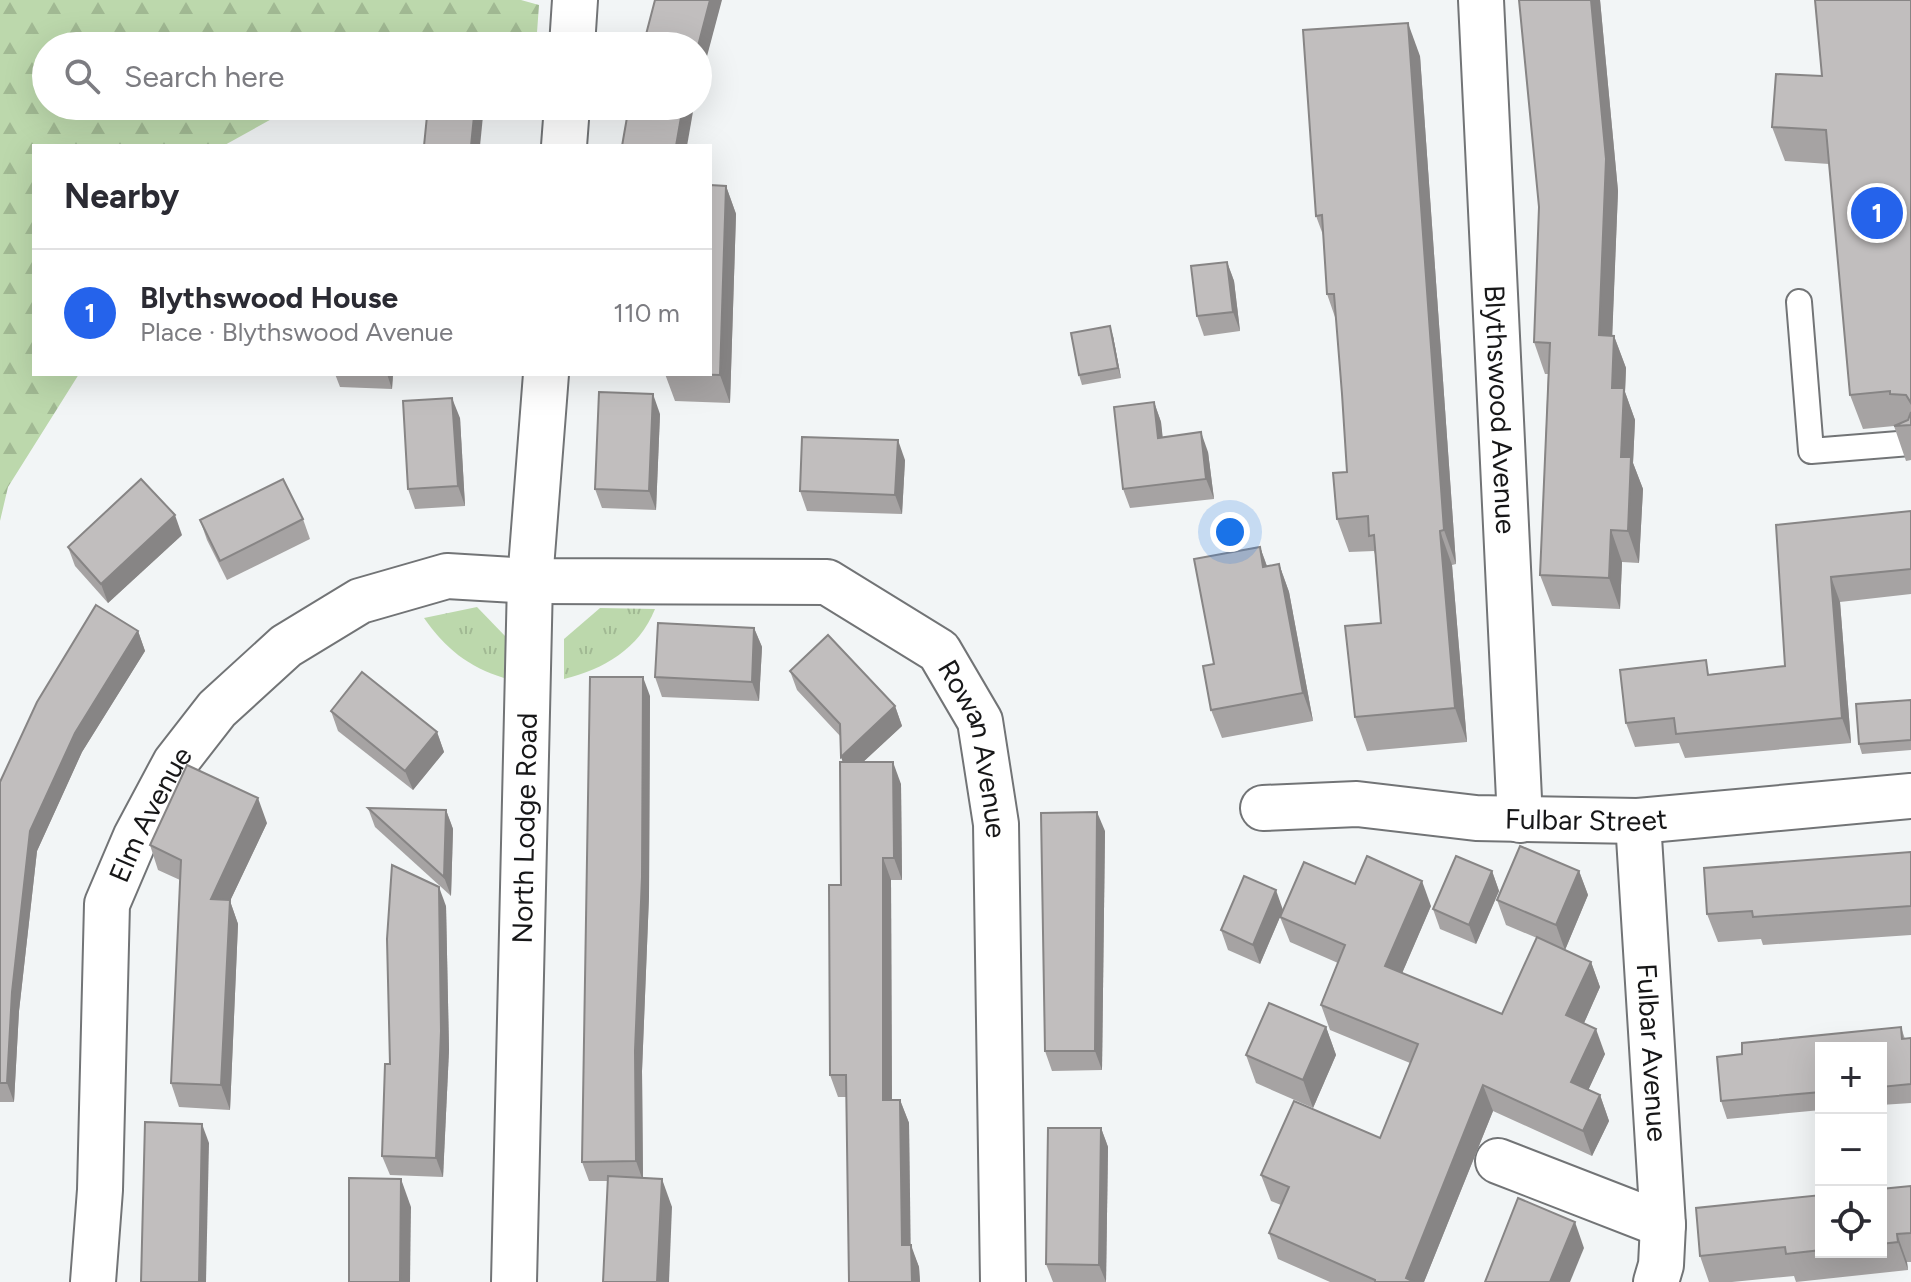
<!DOCTYPE html>
<meta charset="utf-8">
<style>
:root{--surface:#fff;--page:#f7f7f7;--text:#2b2b33;--muted:#7c7c81;--line:#e1e1e2;--accent:#2563eb}
body{margin:0;font-family:Figtree,sans-serif;background:var(--page);color:var(--text)}
.controls{position:absolute;right:24px;bottom:24px;display:grid;overflow:hidden;border-radius:0px;box-shadow:0 8px 32px #0002}
.controls button{width:72px;height:72px;display:grid;place-items:center;padding:0;border:0;border-bottom:2px solid var(--line);background:var(--surface);color:var(--text);font:40px sans-serif}
.you{position:absolute;left:1230px;top:532px;width:28px;height:28px;margin:-20px;border:6px solid #fff;border-radius:50%;background:#1a73e8;box-shadow:0 0 0 12px #1a73e833}
.badge{display:grid;place-items:center;width:52px;height:52px;border-radius:50%;background:var(--accent);color:#fff;font-size:26px;font-weight:700}
.pin{position:absolute;translate:-50% -50%;border:4px solid #fff;box-shadow:0 2px 8px #0006}
.list{margin:0;padding:0;list-style:none}
h2{display:flex;justify-content:space-between;align-items:center;height:104px;margin:0;padding:0 32px;font-size:34px}
h2 small{font-size:26px;font-weight:400;color:var(--muted)}
.list li{display:grid;grid-template-columns:52px 1fr auto;gap:24px;align-items:center;box-sizing:border-box;height:128px;padding:0 32px;border-top:2px solid var(--line)}
.list b{display:block;font-size:30px;white-space:nowrap}
.list p{margin:0;font-size:26px;white-space:nowrap;color:var(--muted)}
.list em{font-size:26px;font-style:normal;color:var(--muted)}
.icon{flex:none;width:44px;height:44px;fill:none;stroke:currentColor;stroke-width:2;stroke-linecap:round;stroke-linejoin:round}
.map{position:relative;flex:none;width:1911px;height:1282px;overflow:hidden}
.search{position:absolute;background:var(--surface);box-shadow:0 8px 32px #0002;left:32px;top:32px;width:680px;height:88px;display:flex;align-items:center;gap:20px;box-sizing:border-box;padding:0 28px;border-radius:44px;color:var(--muted);font-size:30px}
.panel{position:absolute;background:var(--surface);box-shadow:0 8px 32px #0002;left:32px;top:144px;width:680px;height:232px;border-radius:0px}
.map>svg:first-child{display:block}
</style>
<div class="map">
<svg width="1911" height="1282" viewBox="0 0 1911 1282">
<defs>
<pattern id="grass-tufts" width="24" height="20" patternUnits="userSpaceOnUse" patternTransform="scale(2)"><rect width="24" height="20" fill="#bcd8ac"/><path d="M3 7l-1-3M5 7V3M7 7l1-3M15 17l-1-3M17 17v-4M19 17l1-3" fill="none" stroke="#a1b993"/></pattern>
<pattern id="forest-firs" width="22" height="20" patternUnits="userSpaceOnUse" patternTransform="scale(2)"><rect width="22" height="20" fill="#bcd8ac"/><path d="M5 1l3.5 6h-7zM16 11l3.5 6h-7z" fill="#a1b993"/></pattern>
</defs>
<rect width="100%" height="100%" fill="#f2f5f6"/>
<g fill="url(#grass-tufts)">
<path d="M477,607L506,637L504,678C468,667 445,648 424,618Z"/>
<path d="M600,608L655,609C639,649 604,669 564,679V639Z"/>
</g>
<polygon fill="url(#forest-firs)" points="0,0 521,0 539,5 536,46 46,46 46,106 295,106 223,146 34,146 34,374 79,374 8,487 0,521"/>
<g fill="none" stroke-linecap="round" stroke-linejoin="round">
<defs>
<polyline id="service" points="1799,302 1811,451 1911,443"/>
<g id="minor">
<path id="s1" d="M1481,0L1520,820"/>
<polyline points="572,46 575,0"/>
<polyline points="564,146 567,106"/>
<path id="s2" d="M1263,808L1357,804L1476,818L1638,821L1911,796"/>
<path id="s3" d="M1638,821L1663,1225L1661,1265L1656,1282"/>
<polyline points="1498,1161 1663,1225"/>
<path id="s4" d="M93,1282L100,1190L107,904L136,836L175,763L217,709L286,646L360,601L447,576L530,581L827,582L939,651L980,721L996,824L1003,1282"/>
<path id="s5" d="M514,1282L530,581L546,374"/>
</g>
</defs>
<use href="#service" stroke="#727476" stroke-width="28"/>
<use href="#minor" stroke="#727476" stroke-width="48"/>
<use href="#service" stroke="#fff" stroke-width="24"/>
<use href="#minor" stroke="#fff" stroke-width="44"/>
</g>
<g fill="#a6a3a3">
<polygon points="1519,0 1600,0 1618,191 1612,336 1614,336 1626,368 1625,392 1635,420 1633,463 1643,489 1639,563 1622,562 1620,609 1552,606 1540,575 1548,374 1545,374 1534,342 1539,207"/>
<polygon points="1911,0 1911,460 1906,461 1894,426 1863,429 1850,395 1829,164 1785,161 1772,127 1822,76"/>
<polygon points="1420,56 1456,564 1452,565 1467,742 1367,751 1355,717 1381,623 1375,554 1374,551 1349,552 1337,519 1347,472 1342,394 1336,320 1327,294 1323,235 1316,216"/>
<polygon points="726,186 736,214 730,403 675,401 665,374 710,374"/>
<polygon points="1227,262 1234,281 1240,331 1204,336 1197,316"/>
<polygon points="1113,336 1121,378 1082,385 1079,375"/>
<polygon points="335,374 393,374 392,389 340,387"/>
<polygon points="1154,402 1161,422 1162,437 1208,452 1214,499 1130,508 1123,489"/>
<polygon points="660,414 656,510 602,508 595,489"/>
<polygon points="460,418 465,506 415,509 408,489"/>
<polygon points="905,460 902,514 807,511 800,491"/>
<polygon points="1911,511 1911,594 1840,602 1851,743 1685,758 1679,743 1635,747 1626,723 1711,674 1785,666 1776,525"/>
<polygon points="303,519 310,539 227,580 207,540 200,520"/>
<polygon points="182,535 108,603 75,566 68,547"/>
<polygon points="1260,547 1267,566 1279,564 1289,592 1313,721 1222,738 1211,710 1214,664"/>
<polygon points="754,628 762,647 759,701 662,697 655,677"/>
<polygon points="138,631 145,651 82,752 37,851 19,1011 14,1102 0,1102 0,782"/>
<polygon points="790,671 895,706 902,726 863,762 901,784 902,880 891,880 892,1100 900,1100 909,1123 910,1245 919,1267 920,1282 849,1282 847,1097 838,1097 830,1075 841,885 843,762 841,757 841,737 797,690"/>
<polygon points="650,696 649,896 642,1071 643,1178 672,1207 608,1181 589,1181 582,1162"/>
<polygon points="1911,700 1911,750 1862,754 1859,744"/>
<polygon points="331,711 437,732 444,752 413,790 338,731"/>
<polygon points="368,808 446,810 453,829 451,896 375,827"/>
<polygon points="267,823 230,901 238,924 230,1110 179,1107 171,1083 180,880 158,870 150,845"/>
<polygon points="1105,831 1102,1070 1052,1071 1045,1051"/>
<polygon points="1911,852 1911,935 1763,945 1761,939 1718,942 1707,914"/>
<polygon points="1492,871 1499,891 1476,944 1440,929 1433,909"/>
<polygon points="1579,871 1588,895 1565,950 1591,962 1600,987 1584,1023 1605,1054 1588,1090 1600,1095 1609,1121 1592,1156 1493,1111 1424,1282 1330,1282 1278,1259 1269,1233 1281,1205 1271,1201 1261,1175 1380,1138 1410,1063 1330,1030 1321,1005 1338,963 1290,942 1280,917 1260,964 1228,950 1221,930 1355,884 1431,906 1402,973 1502,1014 1537,938 1506,925 1497,900"/>
<polygon points="446,906 449,1050 443,1177 390,1175 382,1156 390,1064"/>
<polygon points="1326,1027 1336,1055 1313,1108 1256,1083 1246,1055"/>
<polygon points="1901,1027 1905,1039 1911,1038 1911,1103 1881,1105 1881,1048 1821,1048 1821,1110 1727,1119 1721,1101 1717,1057 1742,1054 1742,1043"/>
<polygon points="1101,1128 1108,1147 1106,1282 1053,1282 1046,1264"/>
<polygon points="1911,1186 1911,1262 1907,1262 1908,1270 1796,1282 1794,1276 1732,1282 1709,1282 1700,1256 1821,1195 1821,1252 1881,1252 1881,1189"/>
</g>
<g fill="#878585">
<polygon points="710,0 722,0 698,90 698,46"/>
<polygon points="1591,0 1600,0 1618,191 1611,367 1599,335"/>
<polygon points="1408,23 1420,56 1456,564 1444,530"/>
<polygon points="475,106 484,106 480,146 471,146"/>
<polygon points="683,106 694,106 687,146 676,146"/>
<polygon points="726,186 736,214 730,403 720,375"/>
<polygon points="1227,262 1234,281 1240,331 1233,312"/>
<polygon points="1110,326 1113,336 1121,378 1118,368"/>
<polygon points="1614,336 1626,368 1625,392 1635,420 1633,463 1643,489 1639,563 1628,531 1612,388"/>
<polygon points="387,374 393,374 392,389"/>
<polygon points="653,394 660,414 656,510 649,491"/>
<polygon points="452,398 460,418 465,506 458,486"/>
<polygon points="1154,402 1161,422 1165,457 1158,438"/>
<polygon points="1201,432 1208,452 1214,499 1206,479"/>
<polygon points="898,440 905,460 902,514 895,495"/>
<polygon points="175,515 182,535 108,603 101,584"/>
<polygon points="1611,530 1622,562 1620,609 1609,578"/>
<polygon points="1440,531 1452,565 1467,742 1455,708"/>
<polygon points="1260,547 1270,575 1263,567"/>
<polygon points="1279,564 1289,592 1313,721 1303,693"/>
<polygon points="1831,577 1840,602 1851,743 1842,718"/>
<polygon points="754,628 762,647 759,701 752,682"/>
<polygon points="138,631 145,651 82,752 37,851 19,1011 14,1102 7,1083 12,992 30,831 75,733"/>
<polygon points="643,677 650,696 649,896 642,1071 643,1181 636,1161 635,1051"/>
<polygon points="895,706 902,726 848,776 841,757"/>
<polygon points="437,732 444,752 413,790 405,771"/>
<polygon points="893,762 901,784 902,880 894,858"/>
<polygon points="258,798 267,823 230,901 238,924 230,1110 221,1085 211,899"/>
<polygon points="446,810 453,829 451,896 444,877"/>
<polygon points="1097,812 1105,831 1102,1070 1095,1051"/>
<polygon points="883,858 891,880 892,1123 883,1100"/>
<polygon points="1492,871 1499,891 1476,944 1469,925"/>
<polygon points="1579,871 1588,895 1565,950 1556,925"/>
<polygon points="1422,881 1431,906 1394,992 1385,966"/>
<polygon points="439,887 446,906 449,1050 443,1177 436,1158"/>
<polygon points="1276,890 1283,910 1260,964 1253,945"/>
<polygon points="1591,962 1600,987 1576,1041 1566,1015"/>
<polygon points="1326,1027 1336,1055 1313,1108 1303,1080"/>
<polygon points="1596,1029 1605,1054 1580,1108 1571,1082"/>
<polygon points="1483,1085 1493,1111 1424,1282 1407,1282 1406,1278"/>
<polygon points="1600,1095 1609,1121 1592,1156 1583,1131"/>
<polygon points="900,1100 909,1123 911,1267 902,1245"/>
<polygon points="202,1124 209,1143 206,1282 199,1282"/>
<polygon points="1101,1128 1108,1147 1106,1282 1099,1265"/>
<polygon points="401,1179 411,1207 410,1282 400,1282"/>
<polygon points="662,1179 672,1207 669,1282 657,1282"/>
<polygon points="1575,1222 1584,1248 1570,1282 1550,1282"/>
<polygon points="1897,1234 1907,1262 1908,1270 1898,1242"/>
<polygon points="911,1245 919,1267 920,1282 912,1282"/>
</g>
<g fill="#c1bebe" stroke="#878585" stroke-width="2">
<polygon points="655,0 710,0 698,46 643,46"/>
<polygon points="1519,0 1591,0 1606,159 1599,335 1614,336 1612,388 1624,388 1621,457 1631,457 1628,531 1611,530 1609,578 1540,575 1550,343 1534,342 1539,207"/>
<polygon points="1815,0 1911,0 1911,403 1906,395 1890,394 1890,391 1850,395 1826,130 1772,127 1776,74 1822,76"/>
<polygon points="1408,23 1444,530 1440,531 1455,708 1355,717 1345,626 1381,623 1374,535 1369,536 1368,516 1337,519 1333,473 1347,472 1342,394 1334,294 1327,294 1322,215 1316,216 1303,30"/>
<polygon points="428,106 475,106 471,146 424,146"/>
<polygon points="629,106 683,106 676,146 622,146"/>
<polygon points="710,185 726,186 720,375 688,374 710,374"/>
<polygon points="1227,262 1233,312 1197,316 1191,266"/>
<polygon points="1110,326 1118,368 1079,375 1071,333"/>
<polygon points="599,392 653,394 649,491 595,489"/>
<polygon points="452,398 458,486 408,489 403,401"/>
<polygon points="1154,402 1158,438 1201,432 1206,479 1123,489 1114,407"/>
<polygon points="1911,412 1911,425 1894,426 1908,420"/>
<polygon points="802,437 898,440 895,495 800,491"/>
<polygon points="141,479 175,515 101,584 68,547"/>
<polygon points="283,479 303,519 220,561 200,520"/>
<polygon points="1911,511 1911,569 1831,577 1842,718 1676,734 1674,718 1626,723 1620,670 1706,660 1708,675 1785,666 1776,525"/>
<polygon points="1260,547 1263,567 1279,564 1303,693 1211,710 1203,666 1214,664 1194,559"/>
<polygon points="96,605 138,631 75,733 30,831 12,992 7,1083 0,1083 0,782 37,702"/>
<polygon points="658,623 754,628 752,682 655,677"/>
<polygon points="828,635 895,706 841,757 840,724 790,671"/>
<polygon points="362,672 437,732 405,771 331,711"/>
<polygon points="590,677 643,677 642,877 635,1051 636,1161 582,1162"/>
<polygon points="1911,700 1911,740 1859,744 1856,704"/>
<polygon points="840,762 893,762 894,858 883,858 883,1100 900,1100 902,1245 911,1245 912,1282 849,1282 846,1075 830,1075 829,885 841,885"/>
<polygon points="187,765 258,798 211,899 230,900 221,1085 171,1083 181,860 150,845"/>
<polygon points="368,808 446,810 444,877"/>
<polygon points="1097,812 1095,1051 1045,1051 1041,813"/>
<polygon points="1520,846 1579,871 1556,925 1497,900"/>
<polygon points="1911,852 1911,906 1753,917 1752,911 1707,914 1704,868"/>
<polygon points="1367,856 1422,881 1385,966 1502,1014 1537,937 1591,962 1566,1015 1596,1029 1571,1082 1600,1095 1583,1131 1483,1085 1406,1278 1414,1282 1375,1282 1375,1280 1269,1233 1289,1187 1261,1175 1294,1101 1380,1138 1418,1044 1321,1005 1345,945 1280,917 1304,862 1355,884"/>
<polygon points="1456,856 1492,871 1469,925 1433,909"/>
<polygon points="392,865 439,887 441,1031 436,1158 382,1156 385,1064 390,1064 387,939"/>
<polygon points="1244,876 1276,890 1253,945 1221,930"/>
<polygon points="1269,1003 1326,1027 1303,1080 1246,1055"/>
<polygon points="1901,1027 1902,1039 1911,1038 1911,1084 1881,1087 1881,1048 1821,1048 1821,1092 1721,1101 1717,1057 1742,1054 1742,1043"/>
<polygon points="145,1122 202,1124 199,1282 141,1282"/>
<polygon points="1048,1128 1101,1128 1099,1265 1046,1264"/>
<polygon points="608,1176 662,1179 657,1282 603,1282"/>
<polygon points="349,1178 401,1179 400,1282 349,1282"/>
<polygon points="1911,1186 1911,1233 1897,1234 1898,1242 1881,1244 1881,1189"/>
<polygon points="1821,1195 1821,1250 1786,1254 1785,1247 1700,1256 1696,1208"/>
<polygon points="1518,1198 1575,1222 1550,1282 1485,1282"/>
</g>
<g text-anchor="middle" stroke-width="7" stroke-linejoin="round" paint-order="stroke">
<g font-size="28" fill="#171718" stroke="#fff">
<text dy="10" stroke="none"><textPath href="#s1" startOffset="410">Blythswood Avenue</textPath></text>
<text dy="10" stroke="none"><textPath href="#s4" startOffset="1492">Rowan Avenue</textPath></text>
<text dy="10" stroke="none"><textPath href="#s4" startOffset="478">Elm Avenue</textPath></text>
<text dy="10" stroke="none"><textPath href="#s2" startOffset="324">Fulbar Street</textPath></text>
<text dy="10" stroke="none"><textPath href="#s5" startOffset="454">North Lodge Road</textPath></text>
<text dy="10" stroke="none"><textPath href="#s3" startOffset="232">Fulbar Avenue</textPath></text>
</g>
</g>
</svg>
<div class="controls">
<button>+</button>
<button>−</button>
<button><svg class="icon" aria-label="locate" viewBox="0 0 24 24"><circle cx="12" cy="12" r="6"/><path d="M12 2v4M12 18v4M2 12h4M18 12h4"/></svg></button>
</div>
<div class="you"></div>
<div class="pin badge" style="left:1877px;top:213px">1</div>
<div class="search"><svg class="icon" aria-label="search" viewBox="0 0 24 24"><circle cx="10" cy="10" r="6"/><path d="M15 15l6 6"/></svg>Search here</div>
<section class="panel">
<h2>Nearby<small></small></h2>
<ul class="list">
<li><span class="badge">1</span><div><b>Blythswood House</b><p>Place · Blythswood Avenue</p></div><em>110 m</em></li>
</ul>
</section>
</div>
